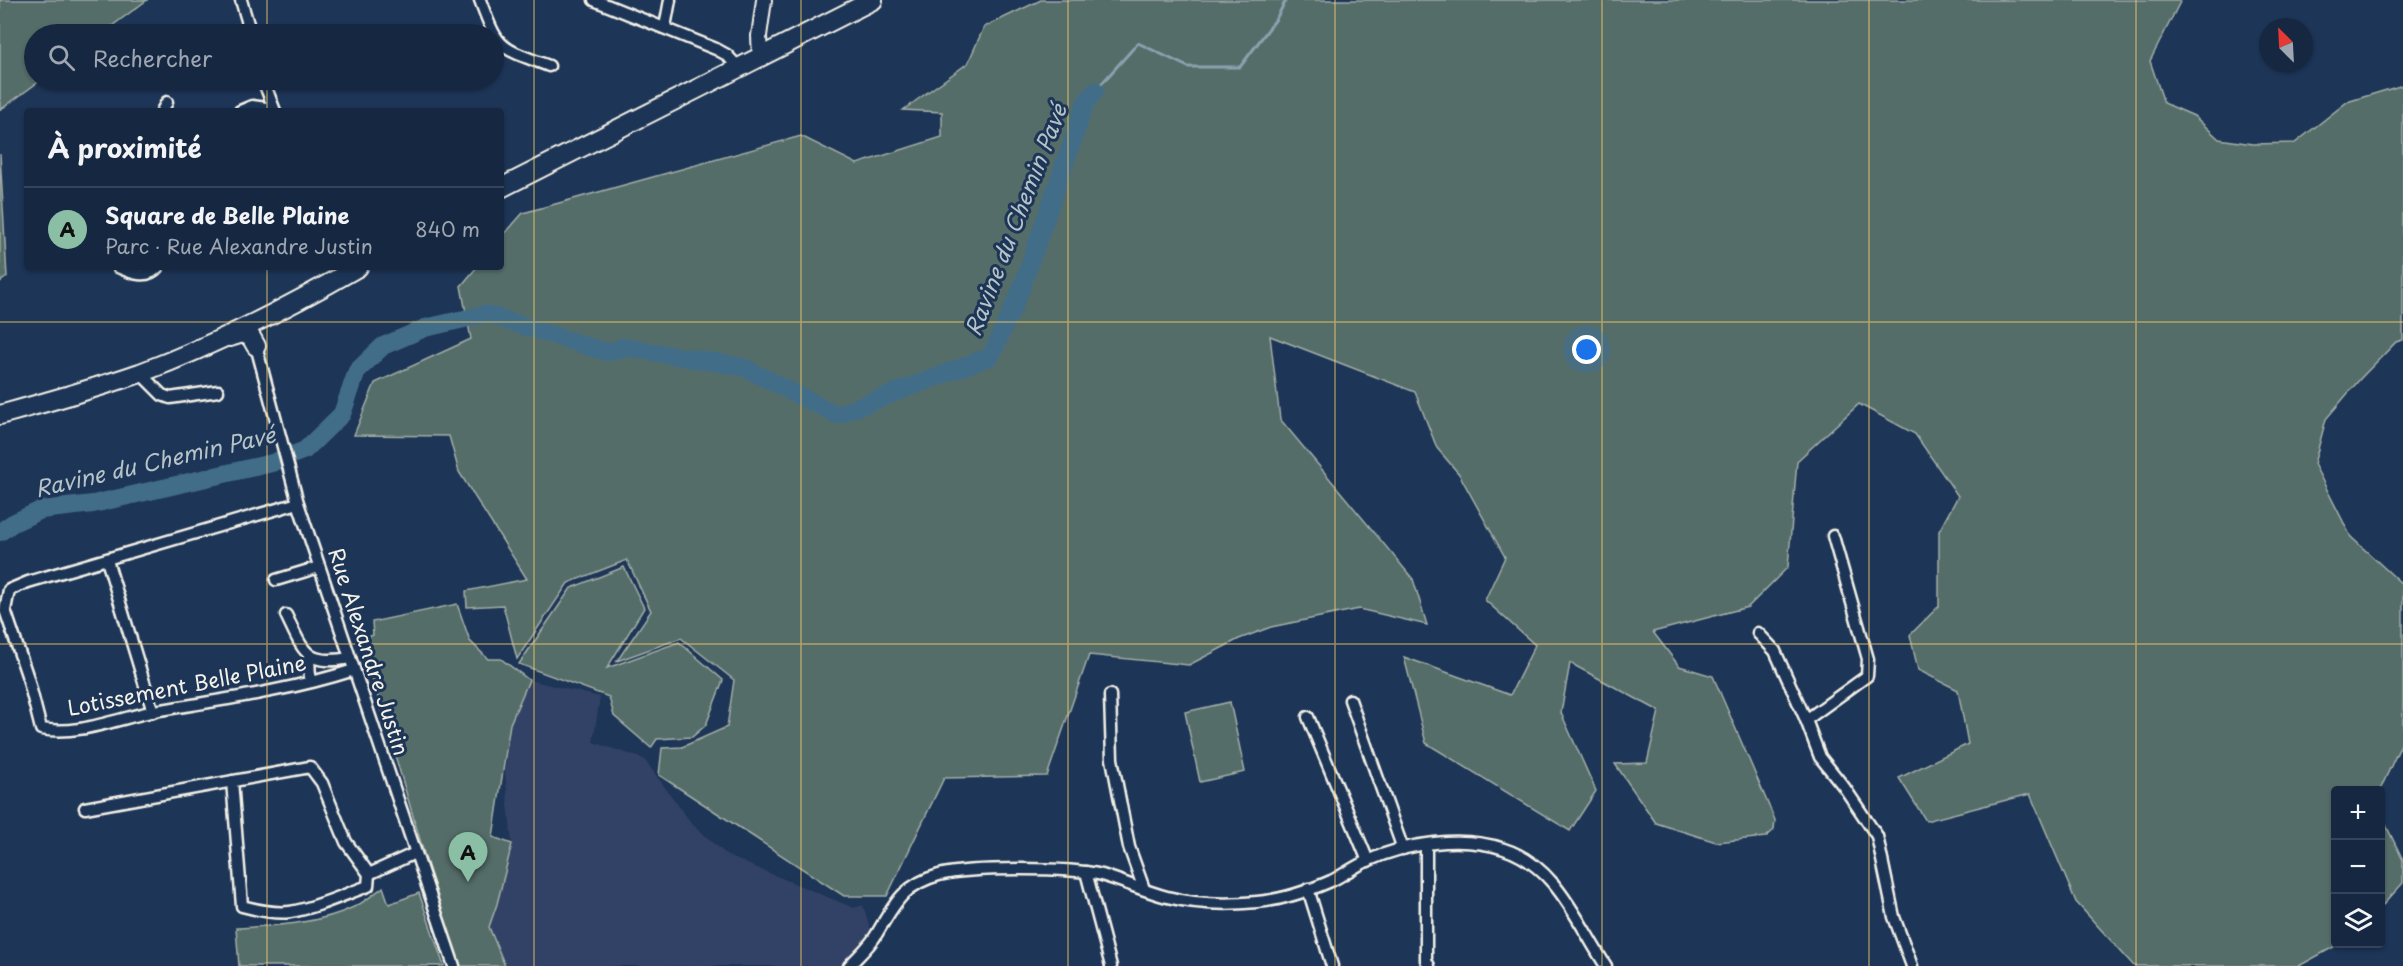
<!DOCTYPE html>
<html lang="fr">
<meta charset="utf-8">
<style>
:root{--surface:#162841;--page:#23344c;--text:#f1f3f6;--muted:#9ea6b1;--line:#35445a;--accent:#8abfa5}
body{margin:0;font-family:"Playpen Sans",sans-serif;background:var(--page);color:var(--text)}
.controls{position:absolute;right:18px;bottom:18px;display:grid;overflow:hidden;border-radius:6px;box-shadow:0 2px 4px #0004}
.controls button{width:54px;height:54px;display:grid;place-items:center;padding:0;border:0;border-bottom:2px solid var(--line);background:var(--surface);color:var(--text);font:30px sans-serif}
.compass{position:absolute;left:2259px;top:18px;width:54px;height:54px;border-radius:50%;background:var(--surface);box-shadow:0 2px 4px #0004;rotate:336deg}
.you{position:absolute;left:1587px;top:350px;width:21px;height:21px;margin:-15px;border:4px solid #fff;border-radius:50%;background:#1a73e8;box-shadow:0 0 0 9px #1a73e833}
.badge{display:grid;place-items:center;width:39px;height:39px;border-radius:50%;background:var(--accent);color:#111;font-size:20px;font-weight:700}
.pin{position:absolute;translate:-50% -50px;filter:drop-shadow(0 2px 3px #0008)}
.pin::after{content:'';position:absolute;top:32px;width:21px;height:18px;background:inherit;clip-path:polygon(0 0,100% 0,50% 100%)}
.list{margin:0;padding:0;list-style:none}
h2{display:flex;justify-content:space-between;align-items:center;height:78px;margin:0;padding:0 24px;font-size:26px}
h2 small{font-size:20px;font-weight:400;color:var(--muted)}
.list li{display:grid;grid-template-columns:39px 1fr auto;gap:18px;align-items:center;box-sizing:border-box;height:84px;padding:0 24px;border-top:2px solid var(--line)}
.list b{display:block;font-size:22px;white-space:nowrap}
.list p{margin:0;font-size:20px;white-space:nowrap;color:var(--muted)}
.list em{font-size:20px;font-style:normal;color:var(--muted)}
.icon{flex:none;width:33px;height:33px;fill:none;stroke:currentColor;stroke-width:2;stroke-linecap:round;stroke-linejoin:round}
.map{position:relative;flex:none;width:2403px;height:966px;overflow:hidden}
.search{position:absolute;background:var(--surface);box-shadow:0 2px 4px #0004;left:24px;top:24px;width:480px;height:66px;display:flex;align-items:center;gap:15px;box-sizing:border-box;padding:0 21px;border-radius:33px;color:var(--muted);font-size:22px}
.panel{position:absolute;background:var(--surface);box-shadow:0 2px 4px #0004;left:24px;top:108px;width:480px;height:162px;border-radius:6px}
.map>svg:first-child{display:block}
</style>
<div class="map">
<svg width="2403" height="966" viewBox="0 0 2403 966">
<rect width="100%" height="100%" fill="#1d3557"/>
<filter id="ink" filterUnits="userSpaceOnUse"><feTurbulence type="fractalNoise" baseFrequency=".0167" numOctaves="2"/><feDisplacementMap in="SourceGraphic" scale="12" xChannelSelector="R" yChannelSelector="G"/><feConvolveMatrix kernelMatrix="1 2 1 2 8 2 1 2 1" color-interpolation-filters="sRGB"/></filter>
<g filter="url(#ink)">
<polygon fill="#324366" points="529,680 600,697 593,742 644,759 692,824 728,856 854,908 863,905 873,938 846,966 505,966 489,927 497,904 512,844 505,771 510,724"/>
<g fill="#556d69" stroke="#a4afa8" stroke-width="1.5">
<polygon points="0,0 147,0 101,34 34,34 34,80 41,80 0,110"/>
<polygon points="1041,0 2181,0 2150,61 2164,103 2194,116 2219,139 2253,144 2295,143 2347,102 2403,85 2403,340 2396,342 2360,379 2326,419 2314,464 2351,537 2403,585 2403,740 2380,790 2336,790 2336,944 2339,944 2299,966 2134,966 2076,902 2030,794 1926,821 1899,778 1968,744 1958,690 1918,670 1910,635 1939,606 1939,531 1958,496 1915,434 1859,404 1797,461 1788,567 1748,607 1653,632 1679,666 1713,676 1775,820 1774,830 1766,837 1716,842 1656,823 1615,764 1647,763 1659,711 1570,663 1561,713 1596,791 1570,831 1426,743 1404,657 1510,695 1535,645 1485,600 1505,557 1459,474 1437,448 1415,392 1270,336 1280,419 1413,579 1427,625 1359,609 1271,627 1239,639 1189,665 1089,655 1047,776 944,778 887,896 844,896 659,775 662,748 682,747 727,727 734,680 681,638 617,661 651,611 627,560 568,583 517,659 503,605 467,607 466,591 527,579 459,472 449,436 354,435 375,383 471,339 461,286 477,267 501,267 501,238 523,213 801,136 857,164 942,137 942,112 903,110 968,63 984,27"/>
<polygon points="0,154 7,277 0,282"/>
<polygon points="624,567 644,608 607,668 679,642 723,680 706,725 692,737 657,739 651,748 614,716 609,697 519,664 571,588"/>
<polygon points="457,604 470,641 488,659 501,659 529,680 510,724 493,837 512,844 497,904 489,927 505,966 460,966 426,860 361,640 373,635 372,622"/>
<polygon points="1230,702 1245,772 1200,782 1185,712"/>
<polygon points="2380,813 2403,860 2403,883 2381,907"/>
<path d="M383,887L389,904L419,893L444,966H239L236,928C275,926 320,924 356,906C366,901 375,893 383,887Z"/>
</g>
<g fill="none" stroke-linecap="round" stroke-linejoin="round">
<polyline stroke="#89a2af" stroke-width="3" points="1095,91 1138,43 1188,67 1240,67 1276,19 1286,0"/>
<polyline stroke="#426d89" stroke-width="18" points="0,532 13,523 41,510 93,504 163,488 272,463 305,450 342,414 357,371 383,346 425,328 486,314 606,352 620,350 622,347 743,367 837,415 991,356 1020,292 1086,102 1095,91"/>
<defs>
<g id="street">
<polyline points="241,0 251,34"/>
<path d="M480,0C499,51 499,47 549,66"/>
<polyline points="594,0 716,49 727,55 739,68"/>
<polyline points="665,27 670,0"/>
<polyline points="263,80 275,111"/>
<polyline points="162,111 167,102"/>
<polyline points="240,111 252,106 273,109"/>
<path d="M118,267C131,273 147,280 158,267"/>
<polyline points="256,346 298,503 454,966"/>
<polyline points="140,373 162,395 170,398 218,391"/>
<path d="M298,503L28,582L9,590L5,610L28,678L41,729C78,736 119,718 155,711C221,700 289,691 354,670"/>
<polyline points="107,560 153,712"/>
<polyline points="276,580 319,567"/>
<path d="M286,615C304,652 305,666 350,658"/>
<polyline points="1758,633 1775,651 1806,720 1820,757 1844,787 1877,836 1894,917 1912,966"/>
<polyline points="309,655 310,682"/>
<polyline points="1110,695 1112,759 1129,847 1144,889"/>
<polyline points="1350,700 1403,849"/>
<polyline points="1308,717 1368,861"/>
<polyline points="1806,720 1867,676 1868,659 1833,536"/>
<path d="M85,808L310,767L322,783L346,842L369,874L368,886C343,895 316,908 290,912C275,914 257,910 242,906L232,781"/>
<polyline points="1426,845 1426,960 1429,966"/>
<polyline points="1086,872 1111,966"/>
<polyline points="369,874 415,853"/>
<polyline points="1308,889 1332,966"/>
<path d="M849,966C858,956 870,946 876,935C894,905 902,885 939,875C969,867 1072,867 1102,875C1124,882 1145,891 1167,897C1195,904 1227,905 1257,902C1282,900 1308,891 1331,881C1343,875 1354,867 1367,861C1406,843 1462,835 1504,849C1557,866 1578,924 1606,966"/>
</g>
<polyline id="secondary" points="760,57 759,36 764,0"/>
<g id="highway">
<polyline points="501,188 873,0"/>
<polyline points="230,337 243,333 251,337 256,346"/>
<path d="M0,415C47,402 94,389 140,373C215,345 289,307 358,267"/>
</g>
</defs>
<use href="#street" stroke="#f4f1e8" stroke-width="15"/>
<use href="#secondary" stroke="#f4f1e8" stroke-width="18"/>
<use href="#highway" stroke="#f4f1e8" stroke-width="22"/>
<use href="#street" stroke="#1d3557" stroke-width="10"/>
<use href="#secondary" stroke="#1d3557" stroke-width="14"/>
<use href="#highway" stroke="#1d3557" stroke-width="18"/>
</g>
</g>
<path fill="none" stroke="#ffd166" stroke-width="1.5" stroke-opacity="0.55" d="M267,0V34M534,0V966M801,0V966M1068,0V966M1335,0V966M1602,0V966M1869,0V966M2136,0V966M267,80V111M267,267V966M0,322H2403M0,644H2403"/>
<g text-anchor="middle" stroke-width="6" stroke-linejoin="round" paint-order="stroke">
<g font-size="21" fill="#f4f1e8" stroke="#1d3557">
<text transform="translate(368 652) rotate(72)" y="7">Rue Alexandre Justin</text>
<text transform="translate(187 686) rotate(-11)" y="7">Lotissement Belle Plaine</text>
</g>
<g font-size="22" font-style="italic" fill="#b6c3c7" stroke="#1d3557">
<text transform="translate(1016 220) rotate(-69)" y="8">Ravine du Chemin Pavé</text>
<text transform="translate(155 462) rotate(-13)" y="8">Ravine du Chemin Pavé</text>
</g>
</g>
</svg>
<div class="controls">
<button>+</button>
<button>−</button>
<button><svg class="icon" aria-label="layers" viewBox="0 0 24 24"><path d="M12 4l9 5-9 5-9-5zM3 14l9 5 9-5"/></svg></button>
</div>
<svg class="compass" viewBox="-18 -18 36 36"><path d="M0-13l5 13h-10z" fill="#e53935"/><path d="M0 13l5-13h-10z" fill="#9ea6b1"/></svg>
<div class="you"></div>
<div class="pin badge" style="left:468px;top:882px">A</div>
<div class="search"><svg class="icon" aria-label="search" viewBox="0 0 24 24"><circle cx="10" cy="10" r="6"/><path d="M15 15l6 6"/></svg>Rechercher</div>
<section class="panel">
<h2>À proximité<small></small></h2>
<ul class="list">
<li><span class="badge">A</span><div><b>Square de Belle Plaine</b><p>Parc · Rue Alexandre Justin</p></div><em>840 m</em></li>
</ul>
</section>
</div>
